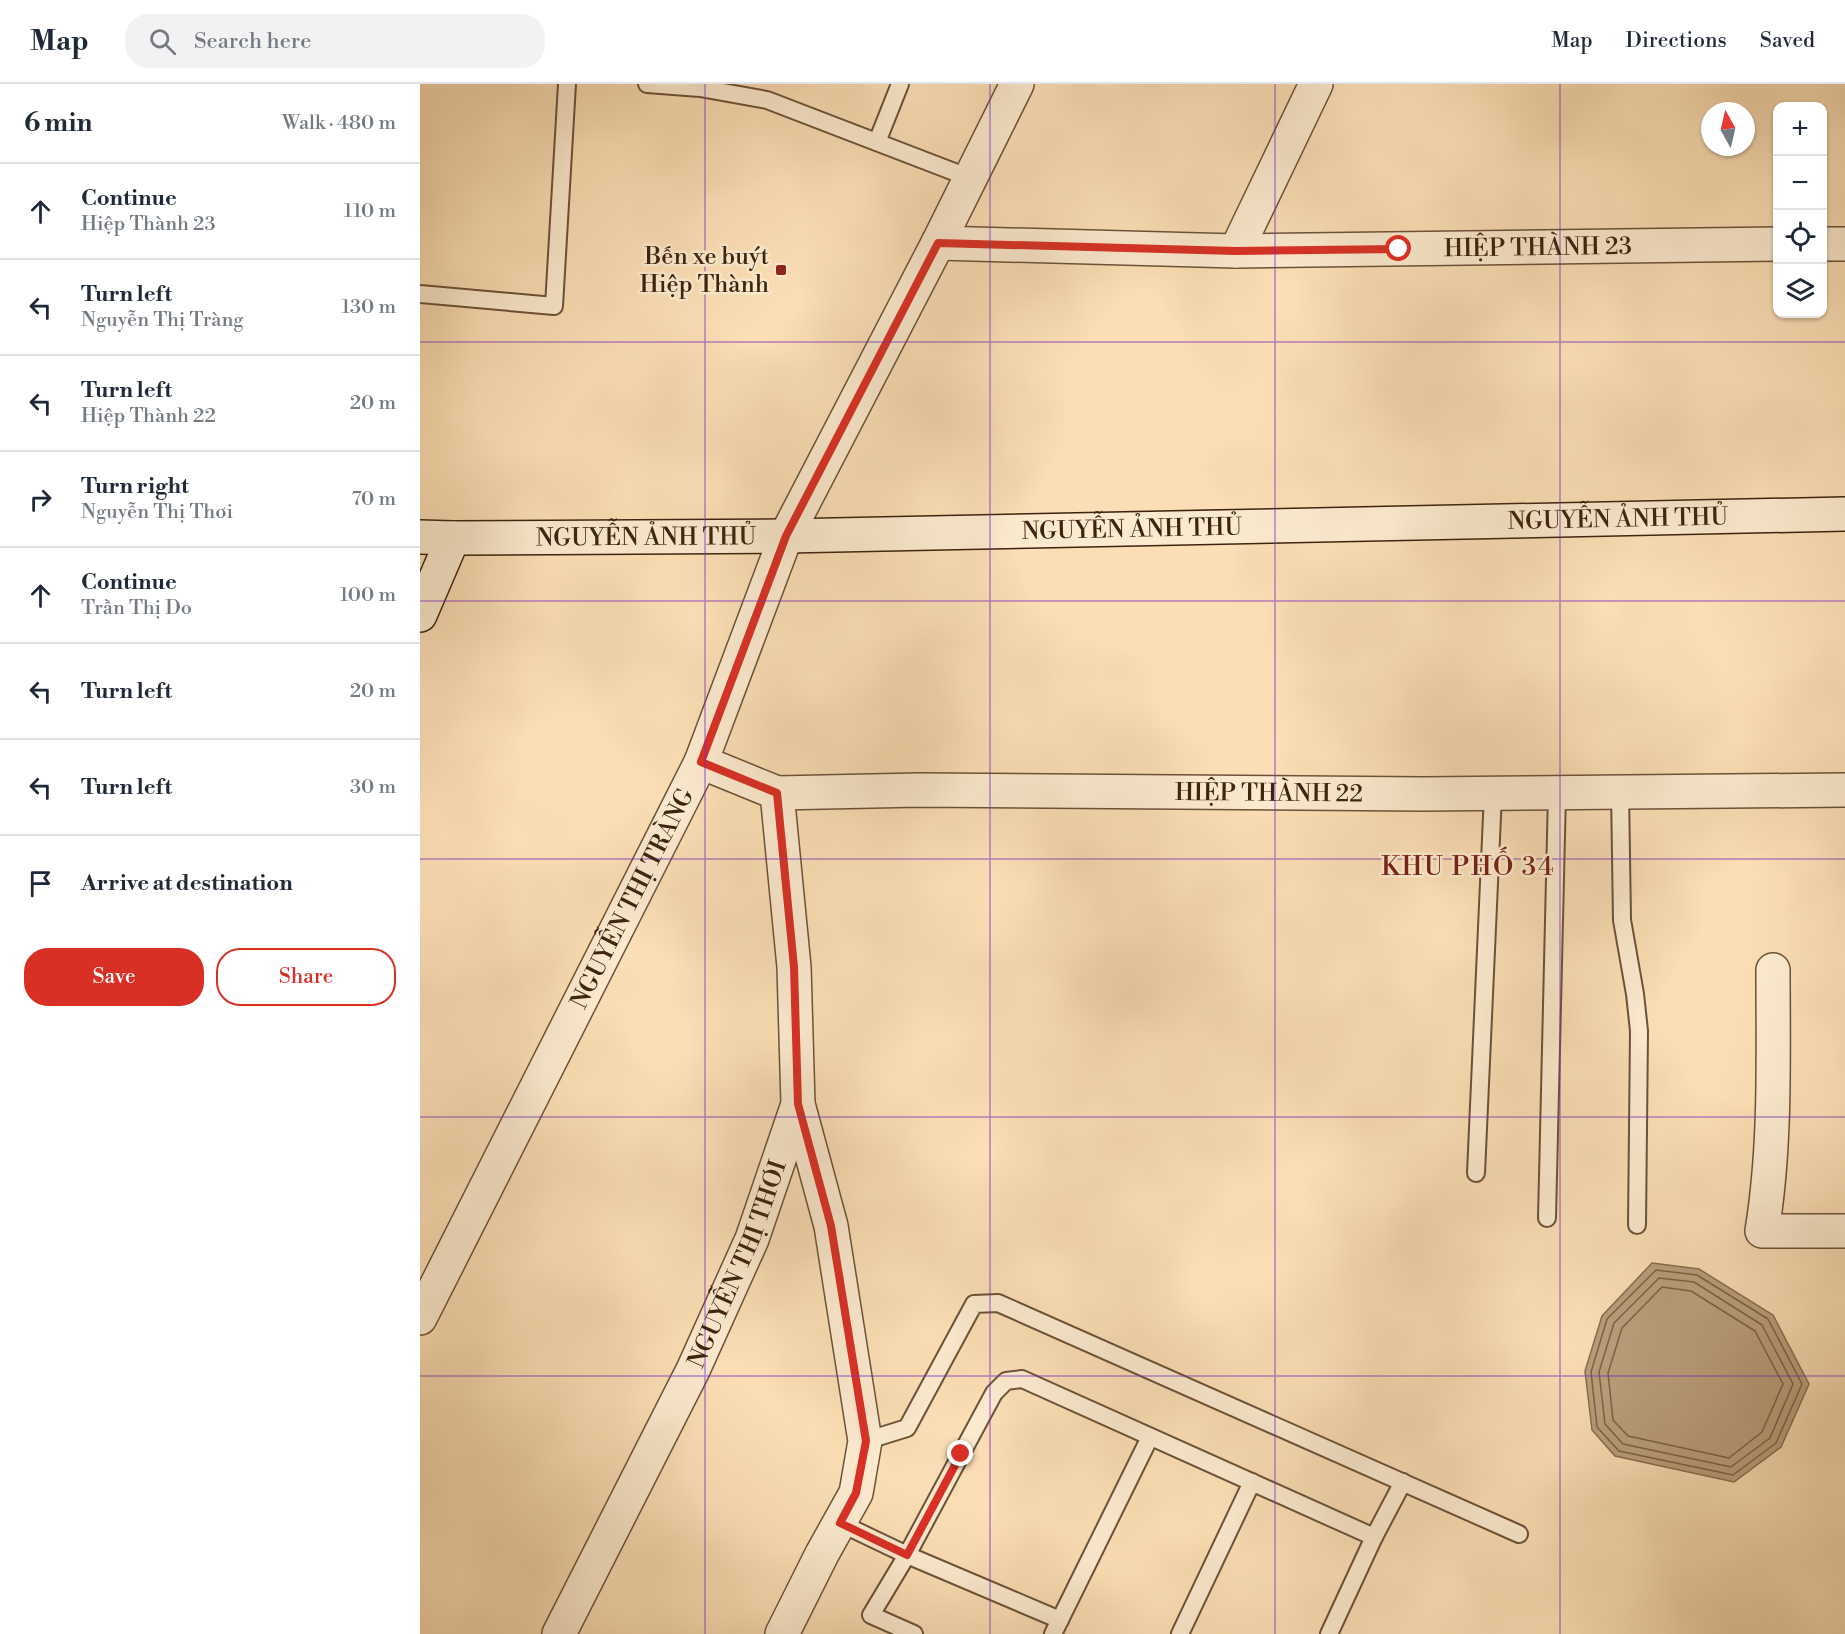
<!DOCTYPE html>
<meta charset="utf-8">
<style>
:root{--surface:#fff;--page:#f2f2f3;--text:#1f2937;--muted:#747a83;--line:#e0e1e3;--accent:#d93025}
body{margin:0;font-family:"Libre Bodoni",serif;background:var(--page);color:var(--text)}
.controls{position:absolute;right:18px;top:18px;display:grid;overflow:hidden;border-radius:12px;box-shadow:0 2px 4px #0004}
.controls button{width:54px;height:54px;display:grid;place-items:center;padding:0;border:0;border-bottom:2px solid var(--line);background:var(--surface);color:var(--text);font:30px sans-serif}
.compass{position:absolute;left:1281px;top:18px;width:54px;height:54px;border-radius:50%;background:var(--surface);box-shadow:0 2px 4px #0004;rotate:352deg}
.stop{position:absolute;width:18px;height:18px;margin:-14px;border:4px solid #d93025;border-radius:50%;background:#fff}
.stop.end{background:#d93025;border-color:#fff;box-shadow:0 2px 6px #0008}
.list{margin:0;padding:0;list-style:none}
h2{display:flex;justify-content:space-between;align-items:center;height:78px;margin:0;padding:0 24px;font-size:26px}
h2 small{font-size:20px;font-weight:400;color:var(--muted)}
.list li{display:grid;grid-template-columns:39px 1fr auto;gap:18px;align-items:center;box-sizing:border-box;height:96px;padding:0 24px;border-top:2px solid var(--line)}
.list b{display:block;font-size:22px;white-space:nowrap}
.list p{margin:0;font-size:20px;white-space:nowrap;color:var(--muted)}
.list em{font-size:20px;font-style:normal;color:var(--muted)}
.actions{display:flex;gap:12px;padding:18px 24px}
.actions a{flex:1;padding:14px 0;border:2px solid var(--accent);border-radius:24px;text-align:center;font-size:21px;color:var(--accent)}
.actions .main{background:var(--accent);color:#fff}
.icon{flex:none;width:33px;height:33px;fill:none;stroke:currentColor;stroke-width:2;stroke-linecap:round;stroke-linejoin:round}
.map{position:relative;flex:none;width:1425px;height:1550px;overflow:hidden}
header{display:flex;align-items:center;gap:36px;box-sizing:border-box;height:84px;padding:0 30px;background:var(--surface);border-bottom:2px solid var(--line)}
header strong{font-size:28px}
nav{display:flex;gap:33px;margin-inline-start:auto;font-size:21px}
.search{width:420px;height:54px;background:var(--page);display:flex;align-items:center;gap:15px;box-sizing:border-box;padding:0 21px;border-radius:24px;color:var(--muted);font-size:22px}
main{display:flex}
aside{flex:1;background:var(--surface)}
.map>svg:first-child{display:block}
</style>
<header>
<strong>Map</strong>
<div class="search"><svg class="icon" aria-label="search" viewBox="0 0 24 24"><circle cx="10" cy="10" r="6"/><path d="M15 15l6 6"/></svg>Search here</div>
<nav><a>Map</a><a>Directions</a><a>Saved</a></nav>
</header>
<main>
<aside>
<h2>6 min<small>Walk · 480 m</small></h2>
<ul class="list">
<li><svg class="icon" aria-label="ahead" viewBox="0 0 24 24"><path d="M12 20V5M6 11l6-6 6 6"/></svg><div><b>Continue</b><p>Hiệp Thành 23</p></div><em>110 m</em></li>
<li><svg class="icon" aria-label="left" viewBox="0 0 24 24"><path d="M17 20v-9H6M10 6l-5 5 5 5"/></svg><div><b>Turn left</b><p>Nguyễn Thị Tràng</p></div><em>130 m</em></li>
<li><svg class="icon" aria-label="left" viewBox="0 0 24 24"><path d="M17 20v-9H6M10 6l-5 5 5 5"/></svg><div><b>Turn left</b><p>Hiệp Thành 22</p></div><em>20 m</em></li>
<li><svg class="icon" aria-label="right" viewBox="0 0 24 24"><path d="M7 20v-9h11M14 6l5 5-5 5"/></svg><div><b>Turn right</b><p>Nguyễn Thị Thơi</p></div><em>70 m</em></li>
<li><svg class="icon" aria-label="ahead" viewBox="0 0 24 24"><path d="M12 20V5M6 11l6-6 6 6"/></svg><div><b>Continue</b><p>Trần Thị Do</p></div><em>100 m</em></li>
<li><svg class="icon" aria-label="left" viewBox="0 0 24 24"><path d="M17 20v-9H6M10 6l-5 5 5 5"/></svg><div><b>Turn left</b></div><em>20 m</em></li>
<li><svg class="icon" aria-label="left" viewBox="0 0 24 24"><path d="M17 20v-9H6M10 6l-5 5 5 5"/></svg><div><b>Turn left</b></div><em>30 m</em></li>
<li><svg class="icon" aria-label="arrive" viewBox="0 0 24 24"><path d="M6 21V4h12l-3 4 3 4H6"/></svg><div><b>Arrive at destination</b></div></li>
</ul>
<div class="actions"><a class="main">Save</a><a>Share</a></div>
</aside>
<div class="map">
<svg width="1425" height="1550" viewBox="0 0 1425 1550">
<rect width="100%" height="100%" fill="#fbdeb5"/>
<filter id="stains"><feTurbulence type="fractalNoise" baseFrequency=".00333" numOctaves="4"/><feColorMatrix values="0 0 0 0 .2 0 0 0 0 .09 0 0 0 0 .02 0 0 0 .5 -.17"/></filter>
<radialGradient id="worn" r=".72"><stop offset=".6" stop-color="#630" stop-opacity="0"/><stop offset="1" stop-color="#630" stop-opacity=".3"/></radialGradient>
<polygon fill="#ba9f7c" stroke="#886e50" stroke-width="1.5" points="1232,1179 1279,1185 1353,1231 1389,1300 1361,1363 1314,1398 1195,1372 1172,1346 1165,1287 1182,1232"/>
<g fill="none" stroke-linecap="round" stroke-linejoin="round">
<g stroke="#7c6245" stroke-width="1.5">
<polygon points="1236,1186 1277,1191 1348,1235 1382,1300 1356,1359 1313,1391 1199,1367 1177,1343 1171,1288 1187,1235"/>
<polygon points="1239,1194 1274,1198 1342,1241 1373,1300 1350,1354 1311,1383 1203,1360 1185,1340 1179,1288 1194,1239"/>
<polygon points="1242,1203 1271,1207 1335,1247 1363,1300 1342,1348 1309,1374 1208,1352 1193,1336 1188,1289 1202,1244"/>
</g>
<defs>
<g id="lane">
<polyline points="227,0 280,4 347,16 550,94"/>
<polyline points="457,58 480,0"/>
<polyline points="0,210 134,222 147,0"/>
<polyline points="1200,708 1202,836 1215,910 1219,947 1217,1141"/>
<polyline points="1056,1089 1073,710"/>
<polyline points="1127,1134 1137,709"/>
<polyline points="445,1357 487,1344 554,1220 578,1219 1099,1450"/>
<polyline points="420,1439 487,1471 574,1309 586,1297 602,1295 954,1453 909,1550"/>
<polyline points="954,1453 983,1398"/>
<polyline points="494,1550 451,1531 487,1471 640,1536"/>
<polyline points="633,1550 730,1353"/>
<polyline points="760,1550 832,1398"/>
</g>
<g id="street">
<path id="s1" d="M518,159L816,167L1358,160"/>
<polyline points="1402,160 1425,160"/>
<polyline points="816,167 896,0"/>
<path id="s2" d="M281,678L357,709L499,706L1003,710L1425,706"/>
<path d="M1353,886C1353,973 1356,1061 1342,1147H1425"/>
<path id="s3" d="M0,1234L281,678L366,452L518,159L597,0"/>
<path id="s4" d="M139,1550L273,1286L332,1155L378,1020L374,883L357,709"/>
<polyline points="362,1550 402,1470 436,1409 445,1357 411,1142 378,1020"/>
</g>
<g id="secondary">
<path id="s5" d="M0,453L33,454L366,452L1425,430"/>
<polyline points="0,531 33,454"/>
</g>
</defs>
<use href="#lane" stroke="#6c5238" stroke-width="20"/>
<use href="#street" stroke="#6c5238" stroke-width="36"/>
<use href="#secondary" stroke="#3d240e" stroke-width="36"/>
<use href="#lane" stroke="#fceacf" stroke-width="16"/>
<use href="#street" stroke="#fceacf" stroke-width="33"/>
<use href="#secondary" stroke="#fceacf" stroke-width="33"/>
</g>
<g fill="none" stroke-linecap="round" stroke-linejoin="round">
<polyline stroke="#d93025" stroke-width="8" points="541,1370 487,1471 420,1439 436,1409 446,1357 411,1142 378,1020 374,883 357,709 281,678 366,452 518,159 816,167 979,165"/>
</g>
<path fill="none" stroke="#7b2cbf" stroke-width="1.5" stroke-opacity="0.55" d="M285,0V1550M570,0V1550M855,0V1550M1140,0V1550M0,258H1425M0,517H1425M0,775H1425M0,1033H1425M0,1292H1425"/>
<rect fill="#8f2418" stroke="#fceacf" stroke-width="2" x="355" y="180" width="12" height="12" rx="3"/>
<g text-anchor="middle" stroke-width="5" stroke-linejoin="round" paint-order="stroke">
<g font-size="24" fill="#3d240e" stroke="#fceacf">
<text dy="8" stroke="none"><textPath href="#s1" startOffset="600">HIỆP THÀNH 23</textPath></text>
<text dy="8" stroke="none"><textPath href="#s5" startOffset="1198">NGUYỄN ẢNH THỦ</textPath></text>
<text dy="8" stroke="none"><textPath href="#s5" startOffset="712">NGUYỄN ẢNH THỦ</textPath></text>
<text dy="8" stroke="none"><textPath href="#s5" startOffset="226">NGUYỄN ẢNH THỦ</textPath></text>
<text dy="8" stroke="none"><textPath href="#s2" startOffset="574">HIỆP THÀNH 22</textPath></text>
<text dy="8" stroke="none"><textPath href="#s3" startOffset="470">NGUYỄN THỊ TRÀNG</textPath></text>
<text dy="8" stroke="none"><textPath href="#s4" startOffset="411">NGUYỄN THỊ THƠI</textPath></text>
</g>
<g font-size="24" fill="#3d240e" stroke="#fceacf" text-anchor="end">
<text x="349" y="180">Bến xe buýt<tspan x="349" dy="28">Hiệp Thành</tspan></text>
</g>
<g font-size="26" letter-spacing="1.5" fill="#7a1f14" stroke="#fceacf">
<text x="1048" y="791">KHU PHỐ 34</text>
</g>
</g>
<rect width="100%" height="100%" filter="url(#stains)"/>
<rect width="100%" height="100%" fill="url(#worn)"/>
</svg>
<div class="controls">
<button>+</button>
<button>−</button>
<button><svg class="icon" aria-label="locate" viewBox="0 0 24 24"><circle cx="12" cy="12" r="6"/><path d="M12 2v4M12 18v4M2 12h4M18 12h4"/></svg></button>
<button><svg class="icon" aria-label="layers" viewBox="0 0 24 24"><path d="M12 4l9 5-9 5-9-5zM3 14l9 5 9-5"/></svg></button>
</div>
<svg class="compass" viewBox="-18 -18 36 36"><path d="M0-13l5 13h-10z" fill="#e53935"/><path d="M0 13l5-13h-10z" fill="#747a83"/></svg>
<div class="stop" style="left:979px;top:165px"></div>
<div class="stop end" style="left:541px;top:1370px"></div>
</div>
</main>
